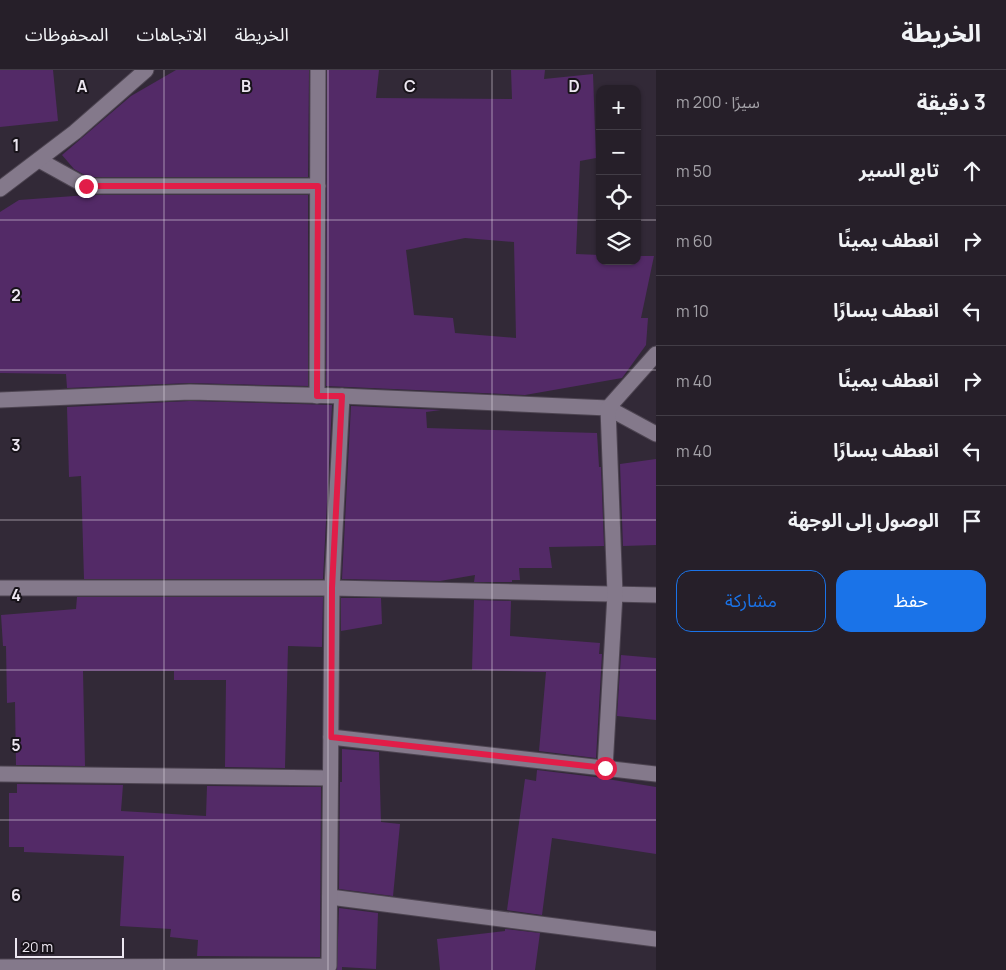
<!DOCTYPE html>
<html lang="ar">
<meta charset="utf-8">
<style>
:root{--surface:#261f29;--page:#2e2731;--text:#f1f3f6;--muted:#a4a2a8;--line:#423d46;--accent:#1a73e8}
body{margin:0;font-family:Manrope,"Noto Sans Arabic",sans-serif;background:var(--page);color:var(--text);direction:rtl}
.controls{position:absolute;right:15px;top:15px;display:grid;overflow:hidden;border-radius:10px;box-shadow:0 1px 4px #0004}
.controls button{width:45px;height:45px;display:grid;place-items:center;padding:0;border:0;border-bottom:1px solid var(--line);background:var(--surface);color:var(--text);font:25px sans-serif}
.scale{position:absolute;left:15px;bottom:12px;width:109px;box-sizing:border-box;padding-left:5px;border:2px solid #ede7f1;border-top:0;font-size:14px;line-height:18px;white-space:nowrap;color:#ede7f1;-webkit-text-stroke:4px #18131a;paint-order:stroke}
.stop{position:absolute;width:15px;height:15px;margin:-11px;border:4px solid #e11d48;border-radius:50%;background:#fff}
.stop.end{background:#e11d48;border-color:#fff;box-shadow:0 1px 5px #0008}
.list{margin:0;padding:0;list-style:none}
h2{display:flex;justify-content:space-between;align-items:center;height:65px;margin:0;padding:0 20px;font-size:21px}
h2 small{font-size:16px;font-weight:400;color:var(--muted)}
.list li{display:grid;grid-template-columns:32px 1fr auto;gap:15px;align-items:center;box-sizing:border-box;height:70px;padding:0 20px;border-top:1px solid var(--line)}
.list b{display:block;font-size:19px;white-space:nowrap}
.list em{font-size:16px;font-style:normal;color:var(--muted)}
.actions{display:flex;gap:10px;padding:15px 20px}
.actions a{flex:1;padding:11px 0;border:1px solid var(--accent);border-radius:15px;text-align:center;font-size:18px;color:var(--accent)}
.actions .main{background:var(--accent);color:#fff}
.icon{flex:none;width:28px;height:28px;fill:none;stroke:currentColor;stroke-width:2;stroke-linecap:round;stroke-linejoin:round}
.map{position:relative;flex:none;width:656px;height:900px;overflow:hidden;direction:ltr}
header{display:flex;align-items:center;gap:30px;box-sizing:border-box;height:70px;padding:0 25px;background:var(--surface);border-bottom:1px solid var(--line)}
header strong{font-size:24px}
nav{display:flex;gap:28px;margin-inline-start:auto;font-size:18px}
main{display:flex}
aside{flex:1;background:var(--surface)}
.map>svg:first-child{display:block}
</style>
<header>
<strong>الخريطة</strong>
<nav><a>الخريطة</a><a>الاتجاهات</a><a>المحفوظات</a></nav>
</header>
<main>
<aside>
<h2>3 دقيقة<small>سيرًا · 200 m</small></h2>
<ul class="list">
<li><svg class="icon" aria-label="ahead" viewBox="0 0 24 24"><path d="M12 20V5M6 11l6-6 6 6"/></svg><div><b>تابع السير</b></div><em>50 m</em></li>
<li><svg class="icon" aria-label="right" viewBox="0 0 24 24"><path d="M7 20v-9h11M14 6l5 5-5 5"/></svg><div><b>انعطف يمينًا</b></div><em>60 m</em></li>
<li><svg class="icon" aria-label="left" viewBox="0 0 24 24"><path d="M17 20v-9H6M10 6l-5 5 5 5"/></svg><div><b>انعطف يسارًا</b></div><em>10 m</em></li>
<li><svg class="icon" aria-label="right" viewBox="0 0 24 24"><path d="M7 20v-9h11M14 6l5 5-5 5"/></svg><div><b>انعطف يمينًا</b></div><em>40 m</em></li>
<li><svg class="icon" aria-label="left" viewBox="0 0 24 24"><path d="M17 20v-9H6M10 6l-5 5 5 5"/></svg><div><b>انعطف يسارًا</b></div><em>40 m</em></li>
<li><svg class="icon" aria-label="arrive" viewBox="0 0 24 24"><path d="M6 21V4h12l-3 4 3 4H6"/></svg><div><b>الوصول إلى الوجهة</b></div></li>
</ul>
<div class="actions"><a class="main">حفظ</a><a>مشاركة</a></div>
</aside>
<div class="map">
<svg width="656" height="900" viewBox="0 0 656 900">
<rect width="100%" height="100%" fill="#322937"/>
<g fill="#532a67" fill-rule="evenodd">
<polygon points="0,0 53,0 58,51 0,57"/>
<polygon points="176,0 309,0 308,107 88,107 74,99 62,85 131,26"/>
<path d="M327,0H379L376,28L512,29L511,0H545L544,9L593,4L596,88L580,91L576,184L600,185V191H637V186H654L641,248H648L646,275L622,308L525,325L326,316ZM465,168L514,172L516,268L455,263L453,248L414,245L406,180Z"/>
<polygon points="88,125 308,125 308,316 190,313 67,318 66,304 0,303 0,142 19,130"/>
<polygon points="190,331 332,335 323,509 84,509 81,406 69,407 67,337"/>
<polygon points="351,336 441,340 426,342 427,358 597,363 599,397 601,397 604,476 549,477 552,498 519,498 520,510 512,510 512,512 474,512 475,505 440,511 342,509"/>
<polygon points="656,389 656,475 623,476 620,394"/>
<polygon points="77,527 323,527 322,577 288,576 285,698 225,697 226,610 174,610 174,601 83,601 85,696 16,695 15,632 7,633 6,576 3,576 1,545 76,539"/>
<polygon points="341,528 381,528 382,554 341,561"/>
<polygon points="474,530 511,531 510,566 600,573 599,584 602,584 596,688 539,681 546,602 472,600"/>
<polygon points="621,585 656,588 656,650 617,646"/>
<polygon points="342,679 379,682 381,752 400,754 393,826 339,819 340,712 342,712"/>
<polygon points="537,700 595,707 656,717 656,784 552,768 542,845 507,840 525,709 536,711"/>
<polygon points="17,714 123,715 121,741 206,746 207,716 321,717 320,887 197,886 198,870 170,867 171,859 120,856 124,786 24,782 24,777 9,777 9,723 17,723"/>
<polygon points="339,838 378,843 376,899 342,897 342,900 337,900"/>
<polygon points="505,859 540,863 535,900 440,900 437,869 505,861"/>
</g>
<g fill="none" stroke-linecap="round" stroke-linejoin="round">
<defs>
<g id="minor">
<polyline points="39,90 86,116 318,116"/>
<polyline points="0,119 75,62 146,0"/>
<polyline points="317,326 318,0"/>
<polyline points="0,330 190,322 342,326 608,338 656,364"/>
<polyline points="0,518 332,518 656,525"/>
<polyline points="331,667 656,704"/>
<polyline points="605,698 615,524 608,338 656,284"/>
<polyline points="0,704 330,708"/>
<polyline points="330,827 656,869"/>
<polyline points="0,897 329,896 332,518 342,326"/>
</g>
</defs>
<use href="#minor" stroke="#4d4451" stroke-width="17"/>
<use href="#minor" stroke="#84798b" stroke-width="15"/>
</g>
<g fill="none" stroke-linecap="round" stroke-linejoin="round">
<polyline stroke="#e11d48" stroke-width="6" points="86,116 318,116 317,326 342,326 332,518 331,667 605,698"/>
</g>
<path fill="none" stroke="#ede7f1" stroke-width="1" stroke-opacity="0.55" d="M164,0V900M328,0V900M492,0V900M0,150H600M637,150H656M0,300H656M0,450H656M0,600H656M0,750H656"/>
<g font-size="16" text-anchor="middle" font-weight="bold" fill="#ede7f1" stroke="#18131a" stroke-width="4" stroke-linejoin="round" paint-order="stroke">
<text x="82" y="22">A</text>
<text x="246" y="22">B</text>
<text x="410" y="22">C</text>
<text x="574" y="22">D</text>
<text x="16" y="81">1</text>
<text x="16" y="231">2</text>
<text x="16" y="381">3</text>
<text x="16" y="531">4</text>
<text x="16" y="681">5</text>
<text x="16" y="831">6</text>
</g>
</svg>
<div class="controls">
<button>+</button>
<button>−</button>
<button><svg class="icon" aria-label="locate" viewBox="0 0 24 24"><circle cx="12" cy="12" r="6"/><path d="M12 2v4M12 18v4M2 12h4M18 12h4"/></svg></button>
<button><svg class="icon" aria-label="layers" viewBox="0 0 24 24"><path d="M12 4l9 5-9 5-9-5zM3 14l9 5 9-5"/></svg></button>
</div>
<div class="scale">20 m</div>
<div class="stop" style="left:605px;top:698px"></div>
<div class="stop end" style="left:86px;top:116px"></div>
</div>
</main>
